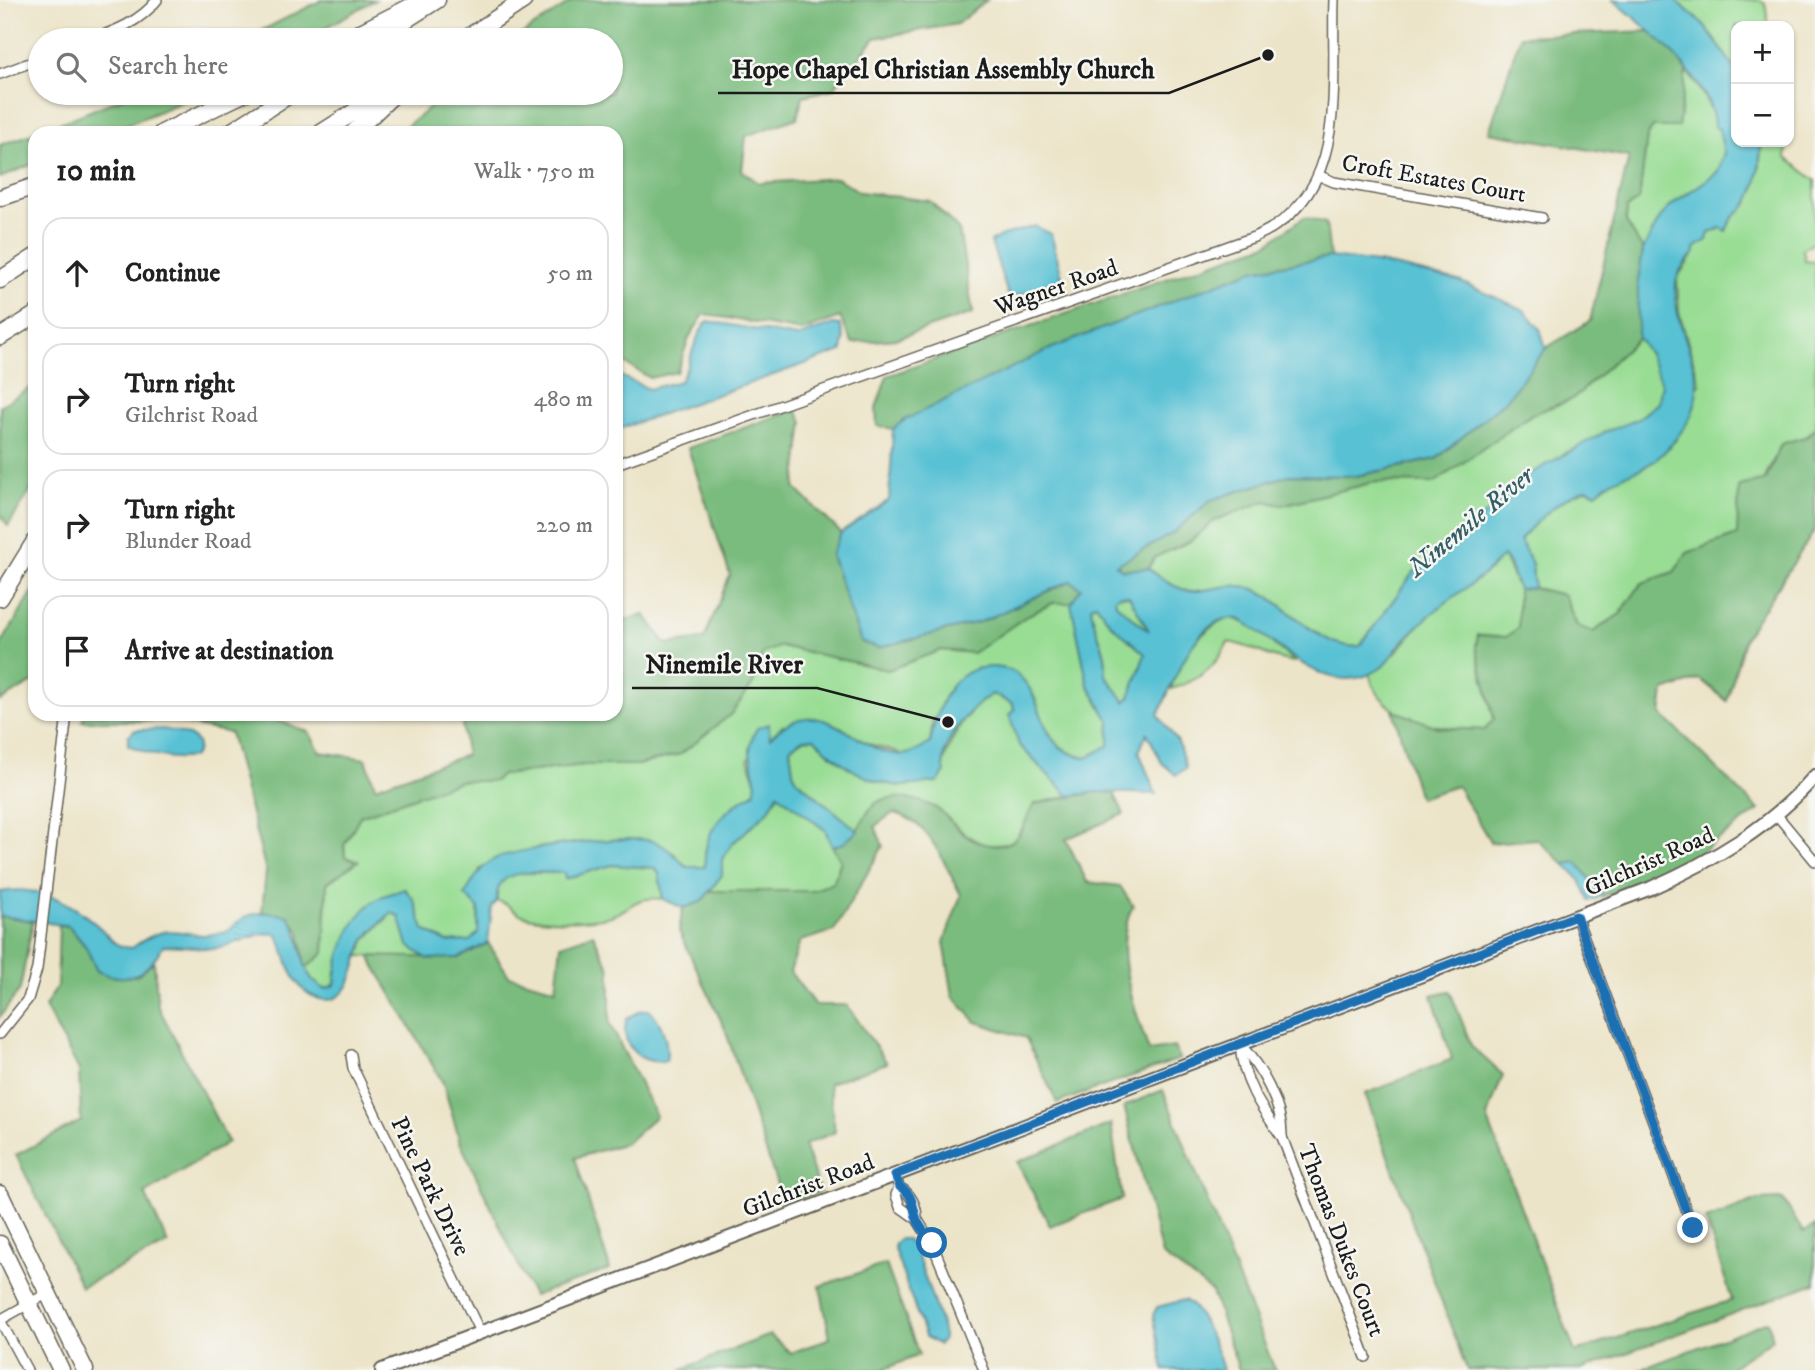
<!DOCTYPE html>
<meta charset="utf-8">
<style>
:root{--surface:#fff;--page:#f2f2f2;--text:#222;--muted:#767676;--line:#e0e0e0}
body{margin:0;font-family:"IM FELL DW Pica",serif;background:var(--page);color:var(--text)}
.controls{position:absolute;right:21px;top:21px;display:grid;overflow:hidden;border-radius:14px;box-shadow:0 2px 5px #0004}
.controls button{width:63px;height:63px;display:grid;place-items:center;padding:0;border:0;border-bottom:2px solid var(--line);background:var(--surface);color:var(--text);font:35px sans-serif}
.stop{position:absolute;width:21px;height:21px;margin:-16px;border:5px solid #1f6fb2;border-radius:50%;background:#fff}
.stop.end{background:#1f6fb2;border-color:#fff;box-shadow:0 2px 7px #0008}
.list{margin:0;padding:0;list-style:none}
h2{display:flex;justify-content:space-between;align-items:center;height:91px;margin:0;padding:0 28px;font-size:30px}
h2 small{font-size:23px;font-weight:400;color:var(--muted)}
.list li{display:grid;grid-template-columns:46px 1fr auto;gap:21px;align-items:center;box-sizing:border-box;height:112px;margin:0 14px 14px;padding:0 14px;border:2px solid var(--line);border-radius:21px}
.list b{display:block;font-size:26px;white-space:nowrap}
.list p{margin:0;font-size:23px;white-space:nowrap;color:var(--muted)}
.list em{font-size:23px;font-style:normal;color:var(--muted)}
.icon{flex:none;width:38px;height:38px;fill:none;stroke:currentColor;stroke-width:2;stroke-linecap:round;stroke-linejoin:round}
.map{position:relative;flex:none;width:1815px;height:1370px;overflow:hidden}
.search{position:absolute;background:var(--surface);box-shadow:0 2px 5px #0004;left:28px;top:28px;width:595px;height:77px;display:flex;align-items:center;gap:18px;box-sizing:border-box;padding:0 24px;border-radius:38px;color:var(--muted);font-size:26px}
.panel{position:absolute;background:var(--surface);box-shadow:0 2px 5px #0004;left:28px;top:126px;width:595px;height:595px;border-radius:21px}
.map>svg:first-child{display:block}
</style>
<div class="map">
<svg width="1815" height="1370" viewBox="0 0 1815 1370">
<rect width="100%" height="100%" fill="#f6f6f2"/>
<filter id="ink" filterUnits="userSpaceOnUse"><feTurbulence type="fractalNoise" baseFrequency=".0143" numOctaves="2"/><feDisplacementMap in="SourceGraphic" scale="14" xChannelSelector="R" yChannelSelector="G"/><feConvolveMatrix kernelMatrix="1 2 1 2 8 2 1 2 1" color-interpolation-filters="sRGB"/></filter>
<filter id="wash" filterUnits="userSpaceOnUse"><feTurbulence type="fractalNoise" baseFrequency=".00686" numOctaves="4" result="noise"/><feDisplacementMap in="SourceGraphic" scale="28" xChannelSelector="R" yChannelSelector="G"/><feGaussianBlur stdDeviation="1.57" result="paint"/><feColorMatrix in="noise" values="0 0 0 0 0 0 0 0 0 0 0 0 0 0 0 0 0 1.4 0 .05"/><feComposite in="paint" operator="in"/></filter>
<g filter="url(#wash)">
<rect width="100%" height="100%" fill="#ece4c8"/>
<g fill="#99dd94" stroke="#5a7c58" stroke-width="2">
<polygon points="1675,0 1760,0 1765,4 1769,26 1736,26 1736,70 1703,24"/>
<path d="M1686,71C1702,91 1741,150 1716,173C1704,184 1689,191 1676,201C1660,214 1652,232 1643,250L1626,222L1627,207L1639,200L1647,136L1653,127L1678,126Z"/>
<path d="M1761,142H1787L1786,158L1815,180V241L1803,249L1805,261L1815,262V428L1808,436L1781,444L1737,535L1687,553L1674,572L1642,583L1620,614L1593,632L1577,626L1564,595L1534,588L1532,564L1520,540C1538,519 1561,496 1588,489L1596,493L1611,479L1645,467L1700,384L1679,312L1677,278L1695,252V248L1709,233L1721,228L1749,202L1760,165Z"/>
<path d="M1638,338L1649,354L1662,385L1658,403L1638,419L1563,454L1413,573L1360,646C1321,652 1286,601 1254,589C1233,581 1216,590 1196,591C1178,592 1161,578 1148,568L1155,557L1189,542L1215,520L1265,501L1282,505L1375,482H1434L1532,414L1573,399Z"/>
<path d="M1503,555L1518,589L1519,628L1506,637L1478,635L1476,647L1494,719L1485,730C1442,729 1381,724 1369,673C1393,662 1408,635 1427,617C1452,594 1481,581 1503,555Z"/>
<polygon points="1120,595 1129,596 1150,632 1116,604 1114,598"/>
<path d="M1053,603H1071L1088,685L1110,722L1109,745L1087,758C1024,747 1053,672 989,667L933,720L930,743L919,751L904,755L860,741L841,727L783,725L770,738L767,736L748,759L757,783L754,794L735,804L705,867H687C682,863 677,855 672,852C628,832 517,842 479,870L478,933L470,941L447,942L424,930L414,900L405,889L336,970L335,985L325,989L312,982L305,969L324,953L327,883L357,862L345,857L344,845L360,816L460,781H494L502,775L584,765H638L753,684L762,653L780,646L888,670L941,650L973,653L1028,615Z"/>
<path d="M1096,604L1111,624L1145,654L1130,697L1124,702L1105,674C1110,650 1092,630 1091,606Z"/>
<path d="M1230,617L1250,625L1295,662C1270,660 1252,645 1228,642C1216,668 1198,680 1172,689C1173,660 1204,627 1230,617Z"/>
<path d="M992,694L1013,704L1019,745L1069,796L1034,804C1029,814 1023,831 1015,839C990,863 953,824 936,808L867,814L858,831L797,780L793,772L790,748L803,739L814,738C835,760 862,780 894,785C907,788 924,782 938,782C947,745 960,715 992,694Z"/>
<polygon points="778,794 825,830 841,861 833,883 812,891 710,891 722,875 722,859 732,844 768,811"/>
<path d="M612,865L654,868L659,873L663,899C631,895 632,911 607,917C587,921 539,923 520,914C511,909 508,903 497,901L496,890L504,878L513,873H564L565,878Z"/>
<polygon points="392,913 399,915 408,945 427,959 359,956 366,939"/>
</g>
<g fill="#7abc7e" stroke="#4b6c4d" stroke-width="2">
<polygon points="322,0 375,0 303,40 243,40"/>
<polygon points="574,0 987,0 957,24 875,38 833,89 803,96 797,118 746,136 742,171 759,183 837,178 860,192 930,201 959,230 973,313 895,339 852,343 840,317 802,331 704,314 689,338 677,372 650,378 616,358 616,133 398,133 448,93 611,93 611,40 513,40"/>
<polygon points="1651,31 1673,51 1686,71 1678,127 1653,127 1647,136 1639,200 1627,208 1626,222 1643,250 1638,282 1638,338 1573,399 1532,414 1434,483 1375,482 1282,505 1265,501 1215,520 1189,542 1155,557 1148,568 1123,570 1116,565 1173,533 1211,500 1289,475 1356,476 1436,459 1506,400 1546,348 1590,321 1629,157 1489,132 1520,36"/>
<polygon points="134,93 203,93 107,133 36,133"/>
<polygon points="35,133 35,163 0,178 0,145"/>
<polygon points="1304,217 1326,223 1330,257 1253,270 906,419 893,429 877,426 876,408 887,376 1267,244"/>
<polygon points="35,385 35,484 8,526 0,514 0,406"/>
<polygon points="796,409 803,422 795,488 841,533 831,556 983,621 1070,581 1081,588 1071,603 1053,603 1028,615 973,653 941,650 888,670 781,646 763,653 753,684 731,714 681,754 638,765 584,765 502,775 494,781 460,781 360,816 344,845 345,857 358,861 327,883 324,953 305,969 300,932 289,917 262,912 266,871 230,733 172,721 82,721 85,714 269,714 270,718 309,732 320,752 366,759 375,787 466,755 461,714 616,714 616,622 645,615 666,644 704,639 730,575 688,448"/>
<polygon points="1815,428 1815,530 1745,637 1727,701 1700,679 1664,691 1661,714 1759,810 1687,862 1603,896 1577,862 1564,864 1537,839 1491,843 1457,786 1419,798 1393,710 1440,728 1485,730 1494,719 1476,647 1478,635 1506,637 1518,628 1518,589 1534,588 1564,595 1577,626 1593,632 1620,614 1642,583 1674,572 1687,553 1737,535 1739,486 1766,480 1781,444 1808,436"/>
<polygon points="35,588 35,681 0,701 0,646"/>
<path d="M1097,792L1114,793L1124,814L1066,839L1087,882L1120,886L1133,906C1111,945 1135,1011 1149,1051L1174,1047L1180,1059L1057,1103L1026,1038L976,1022L953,996L944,942L961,895C944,864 930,820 893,813L875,826L883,846L834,931L800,941L790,972L815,1005H847L887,1063L829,1083L835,1132L804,1145L820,1192L784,1205L725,1029L679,931L683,908L701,902L710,891H812L833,883L841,861L832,846C864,839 861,808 882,800C898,795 919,799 934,807C946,813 955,828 966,836C978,845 1005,850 1016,838C1024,829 1028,814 1034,804Z"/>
<polygon points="0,916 33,921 20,989 0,1017"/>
<polygon points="59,925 69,926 86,947 97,971 136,976 154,962 158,1006 228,1142 145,1194 168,1244 81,1287 16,1155 81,1121 79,1070 45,1007 57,986"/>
<polygon points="593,934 610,969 610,1024 656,1116 626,1143 575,1158 610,1269 533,1296 460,1142 443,1083 369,956 458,958 488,943 509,976 556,989 561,945"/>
<polygon points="1450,991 1472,1047 1503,1075 1487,1117 1575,1352 1732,1300 1706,1220 1758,1200 1783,1199 1803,1232 1815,1226 1815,1283 1581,1370 1467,1370 1365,1094 1452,1059 1432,995"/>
<polygon points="1163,1090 1275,1370 1239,1370 1212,1292 1162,1255 1124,1106"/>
<polygon points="1111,1124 1122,1199 1050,1226 1017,1162"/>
<polygon points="886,1264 919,1355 882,1370 680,1370 770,1335 791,1353 830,1338 820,1286"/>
<polygon points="1768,1321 1773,1339 1727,1370 1639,1370"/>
</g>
<g fill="#58c1d4" stroke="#3a6e78" stroke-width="2" fill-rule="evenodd">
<path d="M1613,0H1675L1703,24L1736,70V142H1761C1760,160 1759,185 1749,201C1742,214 1734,211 1726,231L1721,228L1709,233L1707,240L1695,248V252C1689,259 1679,268 1677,278C1666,328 1718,374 1687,423C1676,440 1661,460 1642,468C1624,476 1611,479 1596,493L1588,489C1561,496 1538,519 1520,540L1532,564L1534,588L1518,589L1509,564L1503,556C1481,581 1453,595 1428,617C1419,625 1406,637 1398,647C1393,654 1389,662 1381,668C1328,704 1280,642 1239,619C1195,611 1173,686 1158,715L1178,742L1186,768L1176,775L1162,763L1147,733L1139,752L1156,794L1097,792L1069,796L1019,745L1009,715L1014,710L1013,704L992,694C971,707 936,744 945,772L938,782C924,782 908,788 894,785C862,781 835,760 814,738L803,739L790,748L793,772L797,780L858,831L842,844L832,846L825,830L778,794L768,811L732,844L722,859V875L701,902L683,908L663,899L659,873L654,868L612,865L565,879L564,873C539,873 494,865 497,901L492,907L488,943L458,958L427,959L408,945L399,916L391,913C383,921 371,930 365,940C354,959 355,998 327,1000C318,1000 306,994 300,986C286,969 287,951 276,934C256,931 238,944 218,948C203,951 185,943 163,946C146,975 129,985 97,971L86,947L69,926L0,916V892C39,885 70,901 98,926C113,939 111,946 132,948C177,914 185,944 224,932C231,930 236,923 242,919C257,909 272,913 289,916C308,944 295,974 325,989L335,985C336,956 352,913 379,898C386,894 397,892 405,889L414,900L424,930L447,942L470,941L478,933L479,909L465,895C473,881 478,870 491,861C512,848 621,836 647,840C663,842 676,856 687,867H705C702,831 724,809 754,793C762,768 739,760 757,728L768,724L770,738C834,673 869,790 930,743C937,709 949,666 992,667C1001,668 1012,669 1018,675C1050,702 1033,749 1087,758L1109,745L1110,722L1088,685L1071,603L1081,588L1070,581L983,621L878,648L861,642L831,555L841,533L889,500L893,429L906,419L1052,348L1253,270L1330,257L1385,264L1459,281L1524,310L1540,329L1546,348L1506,400L1436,459L1356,476L1289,475L1211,500L1173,533L1116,565L1123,570L1148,568C1161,578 1178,592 1196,591C1216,590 1233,581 1254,589C1286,601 1321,652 1360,646L1413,573L1449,547L1530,474L1605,432L1638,419L1658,403L1662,385L1649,354L1638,338V282L1643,250L1661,216L1674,203L1718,172L1724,153L1719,129L1714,127C1715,83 1645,26 1613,0ZM1120,595L1129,596L1149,631L1116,604L1115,598ZM1096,604L1111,624L1145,654L1130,697L1125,702L1105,674C1110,650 1092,630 1091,606Z"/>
<polygon points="1035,226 1051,234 1063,280 1013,297 1008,295 991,242 1000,236"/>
<path d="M708,321L797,337L833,324L840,325L844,339L842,351L616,430V374L649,389L680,381C692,362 693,337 708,321Z"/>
<path d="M164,729C179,732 210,737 193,757C170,761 149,754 128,745V736L135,730Z"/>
<polygon points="1577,862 1603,896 1589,901 1580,880 1564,864"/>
<path d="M643,1010H649C661,1018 670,1047 666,1061C640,1065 619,1046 627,1018Z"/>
<polygon points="900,1239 907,1239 917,1254 943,1330 943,1339 939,1345 925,1336 894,1249 895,1243"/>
<path d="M1184,1300C1200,1306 1218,1352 1223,1370H1164L1153,1315L1157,1307Z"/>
</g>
</g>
<g filter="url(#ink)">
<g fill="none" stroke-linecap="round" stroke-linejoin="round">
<defs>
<g id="street">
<path d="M90,40C115,31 140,22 157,0"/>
<polyline points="0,74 40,59"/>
<polyline points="1320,176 1334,182 1542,218"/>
<path d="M616,464L1254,237C1351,197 1331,86 1334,0"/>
<polyline points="1776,814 1815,861"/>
<polyline points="1576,916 1693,1228"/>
<polyline points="0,1034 28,999 37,969 67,714"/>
<path d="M1240,1044C1242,1080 1261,1108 1282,1137L1366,1357"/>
<path d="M1240,1044C1261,1067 1283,1105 1282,1137"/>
<polyline points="351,1055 353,1068 480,1332"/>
<polyline points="895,1175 899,1187 896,1195 900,1207 917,1219 932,1243 984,1370"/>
<path d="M899,1187C911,1193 917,1206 917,1219"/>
<polyline points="0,1320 27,1370"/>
<polyline points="0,1320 48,1293"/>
</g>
<path id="secondary" d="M382,1370L1651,888C1712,861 1770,828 1815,776"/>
<g id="highway">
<polyline points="345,40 424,0"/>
<polyline points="374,40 437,0"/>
<polyline points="464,40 524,0"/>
<polyline points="162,133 245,93"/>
<polyline points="229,133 292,93"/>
<polyline points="321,133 384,93"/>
<polyline points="353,133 395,93"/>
<polyline points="0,198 35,186"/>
<polyline points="0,280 35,257"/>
<polyline points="0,337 35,315"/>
<polyline points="0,598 35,541"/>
<polyline points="0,1194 85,1370"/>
<polyline points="0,1244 61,1370"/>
</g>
</defs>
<use href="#street" stroke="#656258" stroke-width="12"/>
<use href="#secondary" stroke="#656258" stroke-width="16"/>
<use href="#highway" stroke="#656258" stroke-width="19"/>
<use href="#street" stroke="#fff" stroke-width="9"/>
<use href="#secondary" stroke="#fff" stroke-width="12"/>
<use href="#highway" stroke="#fff" stroke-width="16"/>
</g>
</g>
<g fill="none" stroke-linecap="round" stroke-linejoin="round" filter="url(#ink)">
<path stroke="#1f6fb2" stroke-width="9" d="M932,1243C927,1236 922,1229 918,1222C912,1209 915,1195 900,1187L895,1175L1576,916L1693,1228"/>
</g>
<g text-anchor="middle" stroke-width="5" stroke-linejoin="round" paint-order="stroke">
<g font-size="24" fill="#1c1c1c" stroke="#f6f6f2">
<text transform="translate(1434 178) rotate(10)" y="8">Croft Estates Court</text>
<text transform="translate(1056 287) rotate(-19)" y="8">Wagner Road</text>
<text transform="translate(1649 861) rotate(-24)" y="8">Gilchrist Road</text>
<text transform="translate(808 1185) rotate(-21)" y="8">Gilchrist Road</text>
<text transform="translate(431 1186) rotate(64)" y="8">Pine Park Drive</text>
<text transform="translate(1342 1240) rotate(69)" y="8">Thomas Dukes Court</text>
</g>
<g font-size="26" font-style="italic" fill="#345e66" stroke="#f6f6f2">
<text transform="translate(1470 521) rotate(-40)" y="9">Ninemile River</text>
</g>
</g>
<path fill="none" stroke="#1c1c1c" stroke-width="2.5" d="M1268 55L1169 93H718M948 722L817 688H632"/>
<g fill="#1c1c1c" stroke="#f6f6f2" stroke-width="2.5">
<circle cx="1268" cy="55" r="7"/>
<circle cx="948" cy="722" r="7"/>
</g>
<g font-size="26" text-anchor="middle" font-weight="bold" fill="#1c1c1c" stroke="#f6f6f2" stroke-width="5" stroke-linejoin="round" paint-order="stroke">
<text x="943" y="78">Hope Chapel Christian Assembly Church</text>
<text x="724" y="673">Ninemile River</text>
</g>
</svg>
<div class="controls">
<button>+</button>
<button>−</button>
</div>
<div class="stop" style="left:932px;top:1243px"></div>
<div class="stop end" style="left:1693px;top:1228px"></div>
<div class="search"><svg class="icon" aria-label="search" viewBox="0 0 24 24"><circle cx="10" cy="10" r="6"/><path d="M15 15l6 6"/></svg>Search here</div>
<section class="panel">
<h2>10 min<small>Walk · 750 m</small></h2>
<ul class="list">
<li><svg class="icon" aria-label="ahead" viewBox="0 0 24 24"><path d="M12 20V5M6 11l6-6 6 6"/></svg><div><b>Continue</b></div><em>50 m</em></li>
<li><svg class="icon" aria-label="right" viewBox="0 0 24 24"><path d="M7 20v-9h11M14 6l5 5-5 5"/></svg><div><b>Turn right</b><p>Gilchrist Road</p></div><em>480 m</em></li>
<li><svg class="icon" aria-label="right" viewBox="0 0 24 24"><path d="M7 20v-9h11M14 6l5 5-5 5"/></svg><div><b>Turn right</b><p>Blunder Road</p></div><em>220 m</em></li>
<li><svg class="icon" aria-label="arrive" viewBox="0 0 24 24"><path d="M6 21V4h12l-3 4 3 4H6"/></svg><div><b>Arrive at destination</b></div></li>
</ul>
</section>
</div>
